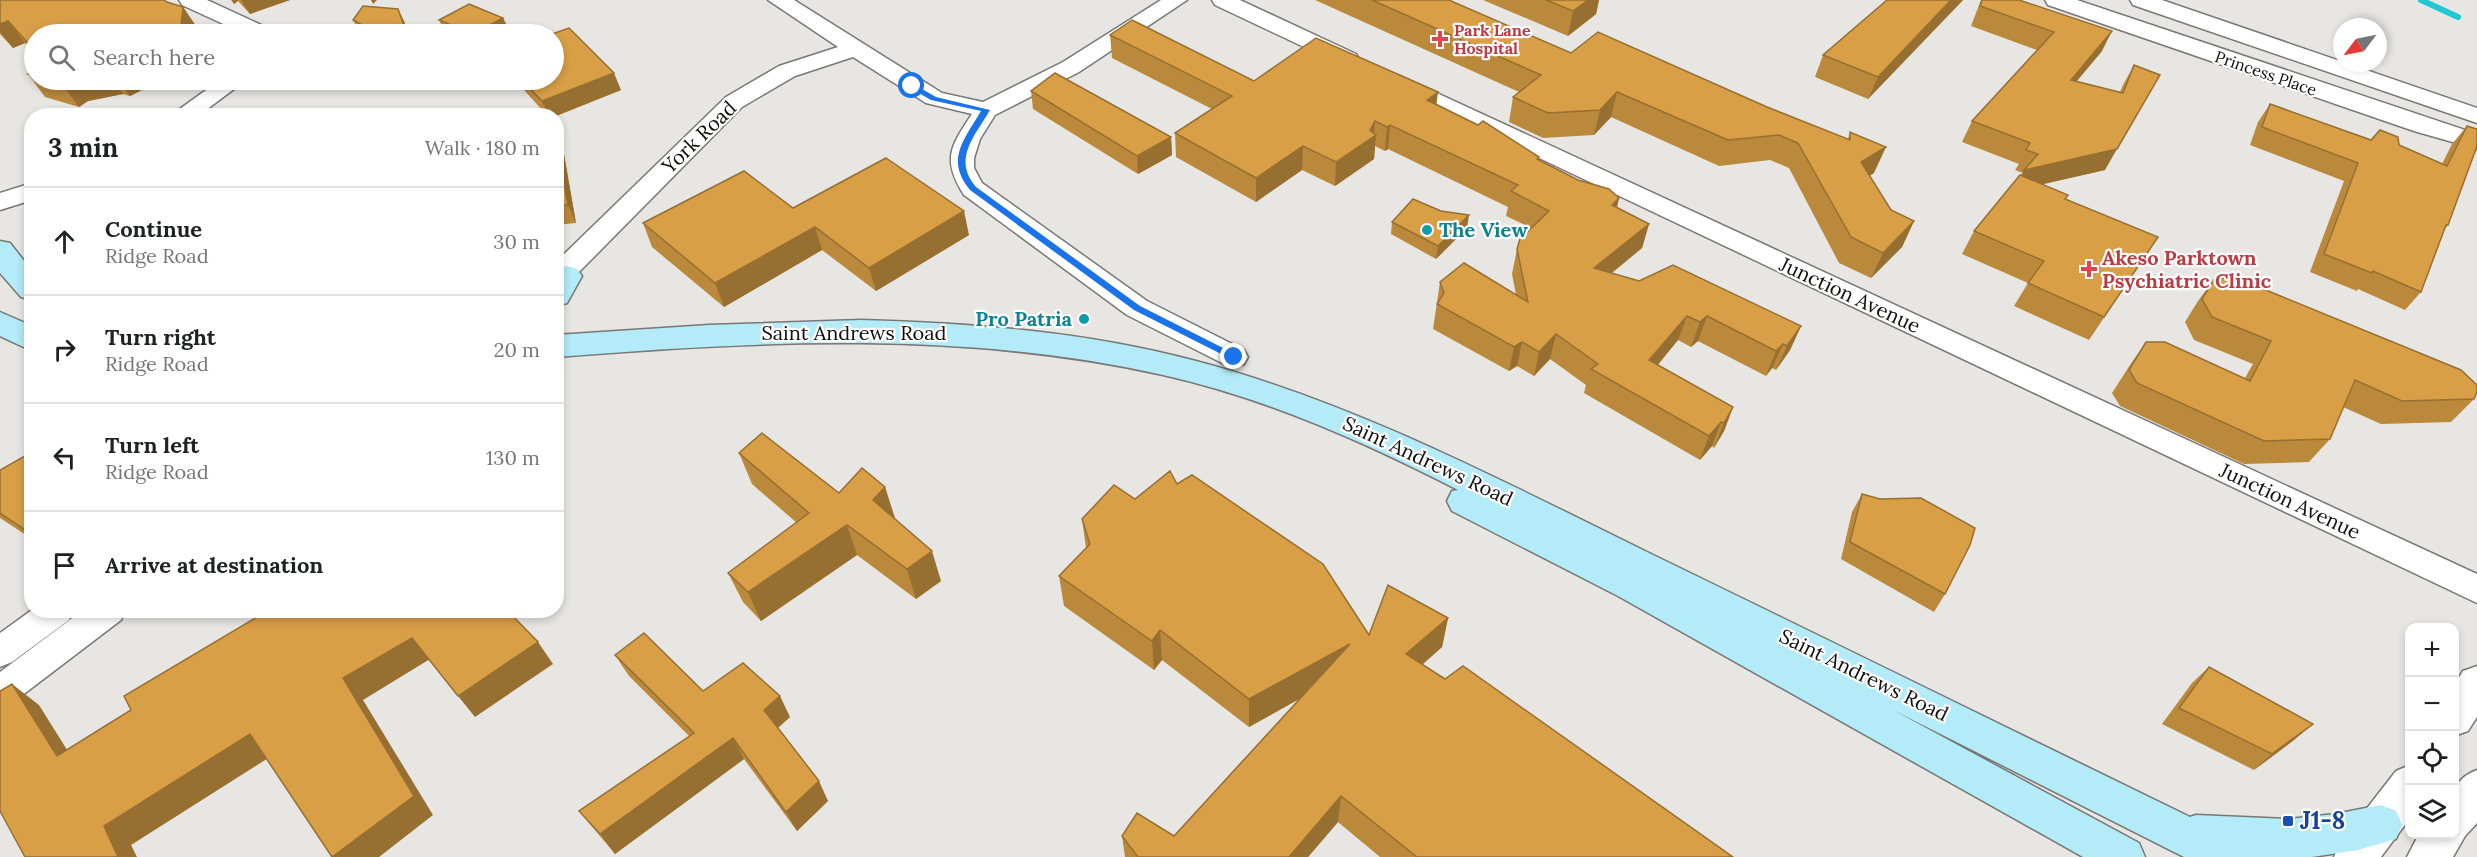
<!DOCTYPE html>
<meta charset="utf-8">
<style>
:root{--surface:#fff;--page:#f6f6f6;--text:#202124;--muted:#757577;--line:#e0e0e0}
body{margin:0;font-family:Lora,serif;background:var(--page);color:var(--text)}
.controls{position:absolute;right:18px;bottom:18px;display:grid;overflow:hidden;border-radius:12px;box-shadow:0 3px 9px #0003}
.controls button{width:54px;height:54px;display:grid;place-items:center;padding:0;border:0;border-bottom:2px solid var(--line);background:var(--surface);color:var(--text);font:30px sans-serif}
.compass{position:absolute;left:2333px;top:18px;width:54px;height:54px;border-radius:50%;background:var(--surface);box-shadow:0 3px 9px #0003;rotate:238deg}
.stop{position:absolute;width:18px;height:18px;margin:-14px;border:4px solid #1a73e8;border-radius:50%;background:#fff}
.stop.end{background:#1a73e8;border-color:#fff;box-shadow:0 2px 6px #0008}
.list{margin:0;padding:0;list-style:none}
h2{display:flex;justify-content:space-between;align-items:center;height:78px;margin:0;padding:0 24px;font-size:26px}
h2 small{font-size:20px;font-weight:400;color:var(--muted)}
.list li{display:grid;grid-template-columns:39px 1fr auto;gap:18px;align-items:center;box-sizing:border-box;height:108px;padding:0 24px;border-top:2px solid var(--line)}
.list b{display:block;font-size:22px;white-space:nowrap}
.list p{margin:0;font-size:20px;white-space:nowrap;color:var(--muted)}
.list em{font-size:20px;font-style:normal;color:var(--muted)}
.icon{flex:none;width:33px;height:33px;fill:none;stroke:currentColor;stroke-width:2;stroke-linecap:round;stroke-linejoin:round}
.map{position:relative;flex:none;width:2477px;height:857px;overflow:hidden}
.search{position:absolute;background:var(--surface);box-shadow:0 3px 9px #0003;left:24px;top:24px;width:540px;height:66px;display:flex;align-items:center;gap:15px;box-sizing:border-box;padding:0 21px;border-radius:33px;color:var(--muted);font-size:22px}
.panel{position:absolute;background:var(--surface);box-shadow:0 3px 9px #0003;left:24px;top:108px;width:540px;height:510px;border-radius:24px}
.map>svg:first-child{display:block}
</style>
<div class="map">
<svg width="2477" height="857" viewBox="0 0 2477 857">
<rect width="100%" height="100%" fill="#e8e6e3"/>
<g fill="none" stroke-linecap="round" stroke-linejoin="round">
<polyline stroke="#20c8d1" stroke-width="6" points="2421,0 2458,17"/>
<defs>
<g id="minor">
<polygon points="179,0 207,0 270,29 273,34 245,34 182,5"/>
<path d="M768,0H794L942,93L983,102L1063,62L1161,0H1187L1079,72L995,115L980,139L974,158V168L982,183L1147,301L1244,350L1248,357L1244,364L1234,367L1224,364L1127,315L964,195C941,159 951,146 972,114L926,103L853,57L795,76L742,107L580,271L556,284V262L726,97L779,66L838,47Z"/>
<polygon points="1212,0 1240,0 1356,54 1359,59 1356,64 1340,64 1215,5"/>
<polygon points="2045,0 2077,0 2477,134 2477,149 2414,131 2048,5"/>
<polygon points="2130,0 2162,0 2477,108 2477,123 2133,5"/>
<polygon points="1400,76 2477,574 2477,603 1392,88 1388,83 1392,78"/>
<polygon points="220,80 246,80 198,116 170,116"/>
<polygon points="32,183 32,200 0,210 0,193"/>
<polygon points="32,610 74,610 69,620 12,662 0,667 0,633"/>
<polygon points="83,610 126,610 121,620 12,703 0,707 0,672"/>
</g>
<g id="tertiary">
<polygon points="2477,666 2477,717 2468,731 2454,736 2454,685 2463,671"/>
<polygon points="2410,765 2410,818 2381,857 2334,857 2340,843 2396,771"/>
<path d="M2477,770V823L2465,836L2453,857H2407L2419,834H2454C2454,806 2445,782 2477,770Z"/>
</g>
<g id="secondary">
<polygon points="0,241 10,243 32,271 32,300 21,297 0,273"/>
<polygon points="567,266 577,269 582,276 567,303 556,306 556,269"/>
<polygon points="0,312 32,326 32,351 0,336"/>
<path d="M861,320C974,323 1087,332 1196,361C1355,403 1500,480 1647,552C1828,640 2009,729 2190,817L2196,815L2289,819L2335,814L2381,805L2396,811L2402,825L2396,839L2358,850L2312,857H2184L1893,710L2139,843L2145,857H2083L1618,596L1452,511L1447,501L1452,491L1458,490C1364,442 1266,398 1163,375C963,330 760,341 556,357V335L709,325Z"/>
</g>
</defs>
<use href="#minor" stroke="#787774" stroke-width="3"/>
<use href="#tertiary" stroke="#787774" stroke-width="3"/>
<use href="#secondary" stroke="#787774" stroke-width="3"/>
<use href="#minor" fill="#fff" fill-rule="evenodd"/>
<use href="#tertiary" fill="#fff" fill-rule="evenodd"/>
<use href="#secondary" fill="#b3ebf9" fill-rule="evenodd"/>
</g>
<g fill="#ba893c">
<polygon points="0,0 167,2 183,7 198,29 197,34 34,34 34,54 25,43 13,48 0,34"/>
<polygon points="231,0 290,0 250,14 238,1 234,4"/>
<polygon points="1315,0 1449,0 1571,53 1767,107 1848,139 1850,132 1874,173 1869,176 1891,210 1914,221 1902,247 1871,278 1839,263 1789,168 1770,160 1719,166 1611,117 1594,135 1543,138 1509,122 1513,97 1519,92"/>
<polygon points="1483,0 1599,0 1596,14 1568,36"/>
<polygon points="1887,0 1963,0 1868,99 1815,77 1823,55"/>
<polygon points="1981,0 2019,0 2102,51 2076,82 2120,92 2123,85 2134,65 2105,170 2042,184 2066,199 2158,237 2089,340 2014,306 2028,283 1962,254 1974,231 2023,173 2015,170 2019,164 1962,142 1972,121 2037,50 1971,26"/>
<polygon points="503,18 509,30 500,34 451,34 445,32 439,20"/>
<polygon points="353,20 404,21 409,34 364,34 360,32"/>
<polygon points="1110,35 1254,81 1437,104 1539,157 1539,160 1578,180 1619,198 1617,208 1649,224 1642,248 1612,273 1801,326 1790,350 1776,370 1772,368 1766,376 1698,341 1691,347 1678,340 1658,365 1733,407 1724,431 1714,448 1712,446 1700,460 1584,393 1586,385 1550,359 1534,376 1517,366 1509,371 1433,329 1440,282 1516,295 1512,274 1517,249 1531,228 1506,216 1508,207 1388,149 1385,151 1375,146 1374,159 1335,186 1302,170 1256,202 1176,157 1175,133 1212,109 1112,58"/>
<polygon points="34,70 34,80 162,80 130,96 123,94 88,101 79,107 45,97 28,74"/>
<polygon points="515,80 554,80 621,90 556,116 543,111"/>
<polygon points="1031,91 1171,137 1172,155 1138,174 1033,109"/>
<polygon points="2270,104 2371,140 2399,145 2442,164 2452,144 2467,126 2448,225 2444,230 2421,292 2405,310 2358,289 2357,291 2310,272 2344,181 2250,145 2258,122"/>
<polygon points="556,119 559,126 576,223 556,225"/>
<polygon points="793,208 969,235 876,291 822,250 724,307 652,247 643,223"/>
<polygon points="1392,222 1467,228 1436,259 1391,234"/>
<polygon points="2215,278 2474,399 2451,422 2381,424 2343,407 2330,439 2309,462 2244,464 2120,406 2112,393 2130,365 2146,342 2245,378 2253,364 2194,340 2185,322 2198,301"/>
<polygon points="32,452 32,539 0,518 0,470"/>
<polygon points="739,453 839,493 885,487 894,518 941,581 916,599 857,555 761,621 743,602 728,573 797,523 752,484"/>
<polygon points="1177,484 1369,635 1448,618 1442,647 1422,665 1733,857 1380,857 1338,822 1308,857 1125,857 1122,836 1174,836 1299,699 1249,727 1162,660 1154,670 1064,606 1059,576 1086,548 1082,519"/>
<polygon points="1862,494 1945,594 1934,612 1841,559 1852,512"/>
<polygon points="615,655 703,691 790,717 778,728 828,801 797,831 744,759 615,854 579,811 689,736 629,676"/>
<polygon points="2209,667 2294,740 2254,770 2162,724 2192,683"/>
</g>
<g fill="#976f31">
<polygon points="232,0 237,0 238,1 234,4"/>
<polygon points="241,0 290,0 250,14"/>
<polygon points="371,0 377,0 373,4"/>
<polygon points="1588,0 1599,0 1596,14 1568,36 1573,11"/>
<polygon points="1951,0 1963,0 1868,99 1878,77"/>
<polygon points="183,7 198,29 197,34 180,34"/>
<polygon points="398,9 404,21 409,34 407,34"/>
<polygon points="503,18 509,30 500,34 473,34"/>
<polygon points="8,21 25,43 13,48 0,32 0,24"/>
<polygon points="2112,31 2102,51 2060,101 2071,80"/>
<polygon points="614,73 621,90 556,116 548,116 542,101"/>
<polygon points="70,80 112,80 123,94 88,101 79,107 62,84"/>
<polygon points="119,80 162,80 130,96"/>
<polygon points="1438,92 1435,116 1427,100"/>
<polygon points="1617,92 1611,117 1594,135 1600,110"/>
<polygon points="556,119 559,126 576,223 568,205 556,139"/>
<polygon points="1375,121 1374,136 1376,135 1374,159 1335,186 1336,162 1370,130"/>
<polygon points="1390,125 1388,149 1385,151 1387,127"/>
<polygon points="1171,137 1172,155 1138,174 1137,156"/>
<polygon points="1303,146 1302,170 1256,202 1256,178"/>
<polygon points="1886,147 1874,173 1850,188 1861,162"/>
<polygon points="2117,149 2105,170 2013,191 2024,170"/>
<polygon points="1619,198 1613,222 1612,205"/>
<polygon points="964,211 969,235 876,291 869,268"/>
<polygon points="1469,215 1467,228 1436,259 1438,246"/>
<polygon points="1914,221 1902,247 1871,278 1883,253"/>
<polygon points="1649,224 1642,248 1588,292 1594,268"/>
<polygon points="815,227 822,250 724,307 715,283"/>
<polygon points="1687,316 1678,340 1641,384 1649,360"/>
<polygon points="1707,316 1698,341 1691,347 1700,322"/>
<polygon points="1801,326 1790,350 1776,370 1787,346"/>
<polygon points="1556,334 1550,359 1534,376 1539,352"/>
<polygon points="1522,342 1517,366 1509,371 1514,347"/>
<polygon points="1783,344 1772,368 1766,376 1776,351"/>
<polygon points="1733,407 1724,431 1714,448 1724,423"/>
<polygon points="1721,422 1712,446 1700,460 1709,436"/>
<polygon points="885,487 895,518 883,530 873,500"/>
<polygon points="847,525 857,555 761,621 748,592"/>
<polygon points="932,551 941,581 916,599 907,569"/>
<polygon points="1448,618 1442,647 1401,683 1406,654"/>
<polygon points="1160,630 1162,660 1154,670 1152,641"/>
<polygon points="412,638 430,659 363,700 433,815 379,857 332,857 343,678"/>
<polygon points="538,642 553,664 475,717 458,696"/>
<polygon points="1350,644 1346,673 1249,727 1249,699"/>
<polygon points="12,684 39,705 84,777 57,756"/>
<polygon points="780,696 790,717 774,731 764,710"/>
<polygon points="2313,724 2294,740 2254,770 2272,754"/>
<polygon points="250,734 273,755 131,845 137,857 118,857 104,826"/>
<polygon points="733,738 744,759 615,854 600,834"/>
<polygon points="819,781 828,801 797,831 786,812"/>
<polygon points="1341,796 1338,822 1308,857 1289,857"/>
</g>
<g fill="#d89f46" stroke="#976f31" stroke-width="1.5">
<polygon points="0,0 164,0 167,2 183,7 180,34 34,34 34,50 8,21 0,24"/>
<polygon points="1372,0 1449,0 1571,53 1598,32 1767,107 1850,140 1850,132 1886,147 1861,162 1891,210 1914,221 1883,253 1851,237 1798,143 1779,135 1728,140 1617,92 1600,110 1548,113 1513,97 1541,75"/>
<polygon points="1546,0 1588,0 1573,11"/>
<polygon points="1887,0 1951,0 1878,77 1823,55"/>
<polygon points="1982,0 2019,0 2112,31 2071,80 2123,93 2134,65 2160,75 2117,149 2024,170 2038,154 2026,150 2030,143 1972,121 2054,32 1980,6"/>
<polygon points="469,4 503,18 473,34 439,20"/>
<polygon points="363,6 398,9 407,34 378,34 353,20"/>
<polygon points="1132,20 1254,81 1316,38 1438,92 1427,100 1478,125 1483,121 1539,157 1537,159 1578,180 1609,189 1619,198 1612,205 1649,224 1594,268 1639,281 1673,265 1801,326 1787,346 1783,344 1776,351 1707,316 1700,322 1687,316 1649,360 1733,407 1724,423 1721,422 1709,436 1591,369 1598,364 1556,334 1539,352 1522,342 1514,347 1437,304 1444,293 1440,282 1464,263 1528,302 1517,249 1520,239 1549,211 1511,191 1518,185 1390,125 1387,127 1375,121 1370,130 1376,135 1336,162 1303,146 1256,178 1175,133 1232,96 1110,35"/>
<polygon points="569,28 614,73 542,101 522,80 554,80 554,34 552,34"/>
<polygon points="34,70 34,76 28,74"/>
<polygon points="1055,73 1171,137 1137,156 1031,91"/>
<polygon points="45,80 70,80 62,84"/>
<polygon points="2270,104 2371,140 2380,130 2398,137 2399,145 2447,166 2467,126 2477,129 2477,146 2448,225 2446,225 2421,292 2373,271 2372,273 2324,254 2358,163 2262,127"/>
<polygon points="551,108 553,116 530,116"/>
<polygon points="556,139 568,205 556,206"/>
<polygon points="886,158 964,211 869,268 815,227 715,283 643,223 744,171 793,208"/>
<polygon points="2020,175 2068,195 2065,199 2158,237 2104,317 2028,283 2044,261 1974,231"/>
<polygon points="1413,199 1441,211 1469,215 1438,246 1392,222"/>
<polygon points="2215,278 2239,279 2461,370 2477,385 2477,392 2474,399 2402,401 2355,380 2330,439 2264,441 2137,383 2129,370 2146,342 2165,342 2250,381 2271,341 2212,317 2202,299"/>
<polygon points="762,433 839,493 862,468 885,487 873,500 932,551 907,569 847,525 748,592 728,573 809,513 739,453"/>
<polygon points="32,452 32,528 27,531 0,513 0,470"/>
<polygon points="1170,471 1177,484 1192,475 1323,564 1369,635 1388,585 1448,618 1406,654 1445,679 1463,666 1733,857 1417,857 1341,796 1289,857 1138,857 1122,836 1137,813 1174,836 1350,644 1249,699 1160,630 1152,641 1059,576 1090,544 1082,519 1114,485 1135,499"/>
<polygon points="1862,494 1880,499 1921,498 1975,528 1970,545 1945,594 1850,542"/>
<polygon points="269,610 507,610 538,642 458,696 412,638 343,678 414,796 332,857 250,734 104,826 118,857 25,857 0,811 0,691 12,684 57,756 131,710 124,696"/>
<polygon points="644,633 703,691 743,663 780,696 764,710 819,781 786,812 733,738 600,834 579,811 694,733 615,655"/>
<polygon points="2209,667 2313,724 2272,754 2179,708"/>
</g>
<path fill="#1a73e8" d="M910,85H915L936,97L990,110C975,136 952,159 976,187L1140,306L1237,355V359H1231L1134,310L970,190C945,160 964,140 981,111L931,100L910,88Z"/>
<g fill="#e0444e" stroke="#fff" stroke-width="2">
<path d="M1437 30h6v6h6v6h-6v6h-6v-6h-6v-6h6z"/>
<path d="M2086 260h6v6h6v6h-6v6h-6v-6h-6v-6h6z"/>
</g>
<g fill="#0f9aa8" stroke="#fff" stroke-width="2">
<circle cx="1427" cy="230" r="6"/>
<circle cx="1084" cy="319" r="6"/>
</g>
<rect fill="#1a4fb4" stroke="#fff" stroke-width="2" x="2282" y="815" width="12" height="12" rx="3"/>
<g text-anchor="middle" stroke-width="4.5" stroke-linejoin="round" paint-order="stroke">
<g font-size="16" font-weight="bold" fill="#be3a42" stroke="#fff" text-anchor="start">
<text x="1454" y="36">Park Lane<tspan x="1454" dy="18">Hospital</tspan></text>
</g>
<g font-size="16" fill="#0f0e0d" stroke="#fff">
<text transform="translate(2266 73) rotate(19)" y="6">Princess Place</text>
</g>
<g font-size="20" fill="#0f0e0d" stroke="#fff">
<text transform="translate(699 137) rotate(-44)" y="7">York Road</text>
<text transform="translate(1850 295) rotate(25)" y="7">Junction Avenue</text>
<text x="854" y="340">Saint Andrews Road</text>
<text transform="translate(1428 461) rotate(25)" y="7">Saint Andrews Road</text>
<text transform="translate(2290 501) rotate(25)" y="7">Junction Avenue</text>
<text transform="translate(1864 675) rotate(26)" y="7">Saint Andrews Road</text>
</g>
<g font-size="20" font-weight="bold" fill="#0d838f" stroke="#fff" text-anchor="start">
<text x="1439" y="237">The View</text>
<text x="1072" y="326" text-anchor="end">Pro Patria</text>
</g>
<g font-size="20" font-weight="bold" fill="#be3a42" stroke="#fff" text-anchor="start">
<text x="2102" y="265">Akeso Parktown<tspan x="2102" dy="23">Psychiatric Clinic</tspan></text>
</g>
<g font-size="24" font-weight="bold" fill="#164399" stroke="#fff" text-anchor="start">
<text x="2300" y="829">J1-8</text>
</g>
</g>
</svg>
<div class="controls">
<button>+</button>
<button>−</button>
<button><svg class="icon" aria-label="locate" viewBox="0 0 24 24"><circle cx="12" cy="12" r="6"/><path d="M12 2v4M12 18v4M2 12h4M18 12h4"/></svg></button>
<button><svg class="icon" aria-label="layers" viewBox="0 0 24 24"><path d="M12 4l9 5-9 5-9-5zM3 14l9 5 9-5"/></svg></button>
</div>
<svg class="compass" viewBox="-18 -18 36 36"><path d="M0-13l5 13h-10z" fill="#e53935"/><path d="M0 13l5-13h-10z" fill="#757577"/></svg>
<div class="stop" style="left:912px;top:86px"></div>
<div class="stop end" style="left:1234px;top:357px"></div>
<div class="search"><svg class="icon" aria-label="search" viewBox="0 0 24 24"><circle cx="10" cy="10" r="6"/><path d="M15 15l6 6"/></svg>Search here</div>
<section class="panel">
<h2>3 min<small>Walk · 180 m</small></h2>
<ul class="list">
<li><svg class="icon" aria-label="ahead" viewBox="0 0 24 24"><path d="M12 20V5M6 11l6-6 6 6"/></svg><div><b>Continue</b><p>Ridge Road</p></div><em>30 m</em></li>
<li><svg class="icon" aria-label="right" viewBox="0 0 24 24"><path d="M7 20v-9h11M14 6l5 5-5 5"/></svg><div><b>Turn right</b><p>Ridge Road</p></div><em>20 m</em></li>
<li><svg class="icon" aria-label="left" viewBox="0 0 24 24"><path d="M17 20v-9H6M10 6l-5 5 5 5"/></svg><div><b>Turn left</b><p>Ridge Road</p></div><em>130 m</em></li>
<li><svg class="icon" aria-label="arrive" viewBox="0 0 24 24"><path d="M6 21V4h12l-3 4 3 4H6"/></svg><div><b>Arrive at destination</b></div></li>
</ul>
</section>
</div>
